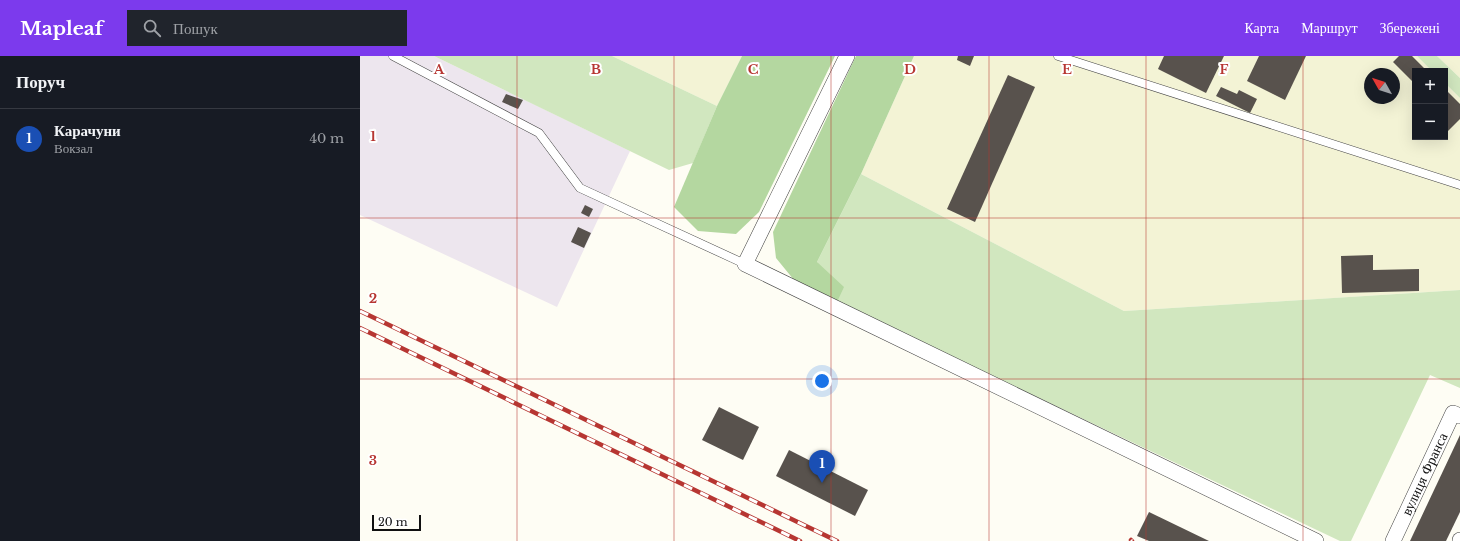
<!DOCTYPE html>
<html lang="uk">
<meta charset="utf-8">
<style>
:root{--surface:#171b24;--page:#20242c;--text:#f1f3f6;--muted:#9ea1a6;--line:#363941;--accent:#7c3aed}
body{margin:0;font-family:"Libre Baskerville",serif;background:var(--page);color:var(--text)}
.controls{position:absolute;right:12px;top:12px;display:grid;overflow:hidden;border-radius:0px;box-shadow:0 4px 16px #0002}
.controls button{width:36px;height:36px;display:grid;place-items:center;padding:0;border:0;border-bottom:1px solid var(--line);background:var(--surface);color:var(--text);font:20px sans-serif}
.compass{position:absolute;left:1004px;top:12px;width:36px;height:36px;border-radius:50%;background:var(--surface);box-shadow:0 4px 16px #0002;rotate:309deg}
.scale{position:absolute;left:12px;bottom:10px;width:49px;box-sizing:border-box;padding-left:4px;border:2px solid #101010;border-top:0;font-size:11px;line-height:14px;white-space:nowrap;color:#101010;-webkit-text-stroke:3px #fff;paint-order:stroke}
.you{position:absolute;left:462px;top:325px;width:14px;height:14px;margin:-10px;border:3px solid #fff;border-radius:50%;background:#1a73e8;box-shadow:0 0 0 6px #1a73e833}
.badge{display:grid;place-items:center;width:26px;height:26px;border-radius:50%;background:var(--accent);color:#fff;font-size:13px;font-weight:700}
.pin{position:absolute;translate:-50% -33px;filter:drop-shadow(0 1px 2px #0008)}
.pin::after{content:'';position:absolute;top:21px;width:14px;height:12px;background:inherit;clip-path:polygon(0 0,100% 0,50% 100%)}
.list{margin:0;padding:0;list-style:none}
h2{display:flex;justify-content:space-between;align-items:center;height:52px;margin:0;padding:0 16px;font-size:17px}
h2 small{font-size:13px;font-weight:400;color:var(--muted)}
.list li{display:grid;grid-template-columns:26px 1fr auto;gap:12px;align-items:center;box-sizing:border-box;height:60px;padding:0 16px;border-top:1px solid var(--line)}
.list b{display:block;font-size:15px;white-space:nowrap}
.list p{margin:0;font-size:13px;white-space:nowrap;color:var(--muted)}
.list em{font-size:13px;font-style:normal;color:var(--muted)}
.icon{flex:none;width:22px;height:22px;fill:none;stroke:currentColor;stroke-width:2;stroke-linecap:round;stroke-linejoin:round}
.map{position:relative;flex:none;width:1100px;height:485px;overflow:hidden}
header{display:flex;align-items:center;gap:24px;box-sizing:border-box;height:56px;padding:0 20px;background:var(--accent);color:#fff}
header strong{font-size:19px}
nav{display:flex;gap:22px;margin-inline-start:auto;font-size:14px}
.search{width:280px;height:36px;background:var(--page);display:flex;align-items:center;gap:10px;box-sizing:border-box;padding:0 14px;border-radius:0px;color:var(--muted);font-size:15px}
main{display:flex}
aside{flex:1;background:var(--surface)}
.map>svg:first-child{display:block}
</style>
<header>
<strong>Mapleaf</strong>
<div class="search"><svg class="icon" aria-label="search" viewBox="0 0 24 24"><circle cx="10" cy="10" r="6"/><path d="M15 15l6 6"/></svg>Пошук</div>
<nav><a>Карта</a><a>Маршрут</a><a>Збережені</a></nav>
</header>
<main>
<aside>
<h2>Поруч<small></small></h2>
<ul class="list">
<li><span class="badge" style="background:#1a4fb4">1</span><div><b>Карачуни</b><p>Вокзал</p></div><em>40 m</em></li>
</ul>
</aside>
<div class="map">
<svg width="1100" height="485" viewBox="0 0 1100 485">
<rect width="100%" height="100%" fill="#fefdf4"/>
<polygon fill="#ede6ee" points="0,0 74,0 270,95 197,251 0,159"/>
<g fill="#f3f3d5" fill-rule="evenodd">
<polygon points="252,0 382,0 357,50"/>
<path d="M554,0H1057L1072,15H1055V81H1085V27L1100,42V234L764,255L501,118ZM1010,18H1034V42H1010Z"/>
<polygon points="1077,0 1100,0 1100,22"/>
</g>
<g fill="#d1e7bf">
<polygon points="74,0 252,0 357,50 333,107 309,114"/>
<polygon points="1057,0 1077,0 1100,22 1100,42 1085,27 1085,15 1072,15"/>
<polygon points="501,118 764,255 1100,234 1100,332 1070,319 991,485 980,485 477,246 457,206"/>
</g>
<g fill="#b4d7a0">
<polygon points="382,0 475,0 399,156 376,178 338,175 314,151 357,50"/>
<polygon points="496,0 554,0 501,118 457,206 484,231 477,246 434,224 416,202 413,176"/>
</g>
<g fill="#58524d">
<polygon points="598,0 614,0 610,10 597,4"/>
<polygon points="804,0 864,0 846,37 798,13"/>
<polygon points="899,0 946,0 925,44 887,25"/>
<polygon points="1039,0 1052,0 1067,15 1055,15 1055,28 1033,6"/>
<polygon points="648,19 675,31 615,166 587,153"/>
<polygon points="861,31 877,38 879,34 897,43 890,57 856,40"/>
<polygon points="1085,33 1100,48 1100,63 1085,78"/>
<polygon points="146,38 163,44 158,53 142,46"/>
<polygon points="225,149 233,153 229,161 221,157"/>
<polygon points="218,171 231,177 224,192 211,186"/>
<polygon points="1013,199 1013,214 1059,213 1059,235 982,237 981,200"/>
<polygon points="359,351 399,371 383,404 342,384"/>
<polygon points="1100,379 1100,456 1086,485 1050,485"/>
<polygon points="429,394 508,434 495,460 416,420"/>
<polygon points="789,456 849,485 789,485 777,480"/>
</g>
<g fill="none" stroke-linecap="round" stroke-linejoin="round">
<defs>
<g id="service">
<polyline points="33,0 179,77 220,132 385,208"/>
<polyline points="698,0 1100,129"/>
</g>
<g id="minor">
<polyline points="487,0 385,208 956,485"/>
<path id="s1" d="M1033,485L1093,357L1100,360"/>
<polyline points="1100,485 1100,484"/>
</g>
</defs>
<use href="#service" stroke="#434343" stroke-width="9"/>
<use href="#minor" stroke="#434343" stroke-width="16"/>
<use href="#service" stroke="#fff" stroke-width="8"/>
<use href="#minor" stroke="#fff" stroke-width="15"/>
<defs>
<g id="rail">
<polyline points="0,255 477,485"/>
<polyline points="0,272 440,485"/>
<polyline points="771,484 772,485"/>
</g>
</defs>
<use href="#rail" stroke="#b73632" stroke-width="4.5"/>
<use href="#rail" stroke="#fff" stroke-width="3" stroke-dasharray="9" stroke-linecap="butt"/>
</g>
<path fill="none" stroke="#b73632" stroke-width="1" stroke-opacity="0.55" d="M157,0V485M314,0V485M471,0V485M629,0V485M786,0V485M943,0V485M0,162H1100M0,323H1100"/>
<g text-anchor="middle" stroke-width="4" stroke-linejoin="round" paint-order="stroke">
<g font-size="14" fill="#101010" stroke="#fff">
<text dy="5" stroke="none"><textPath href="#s1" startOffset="74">вулиця Франса</textPath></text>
</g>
</g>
<g font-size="13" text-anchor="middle" font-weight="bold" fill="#b73632" stroke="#fff" stroke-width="4" stroke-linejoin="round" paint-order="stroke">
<text x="79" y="18">A</text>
<text x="236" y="18">B</text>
<text x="393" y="18">C</text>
<text x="550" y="18">D</text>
<text x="707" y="18">E</text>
<text x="864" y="18">F</text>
<text x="13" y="85">1</text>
<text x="13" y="247">2</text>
<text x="13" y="409">3</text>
</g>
</svg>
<div class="controls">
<button>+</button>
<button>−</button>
</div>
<svg class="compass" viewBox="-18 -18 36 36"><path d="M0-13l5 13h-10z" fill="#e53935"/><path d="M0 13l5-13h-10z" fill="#9ea1a6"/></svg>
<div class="scale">20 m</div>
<div class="you"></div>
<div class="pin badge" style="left:462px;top:427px;background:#1a4fb4">1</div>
</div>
</main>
